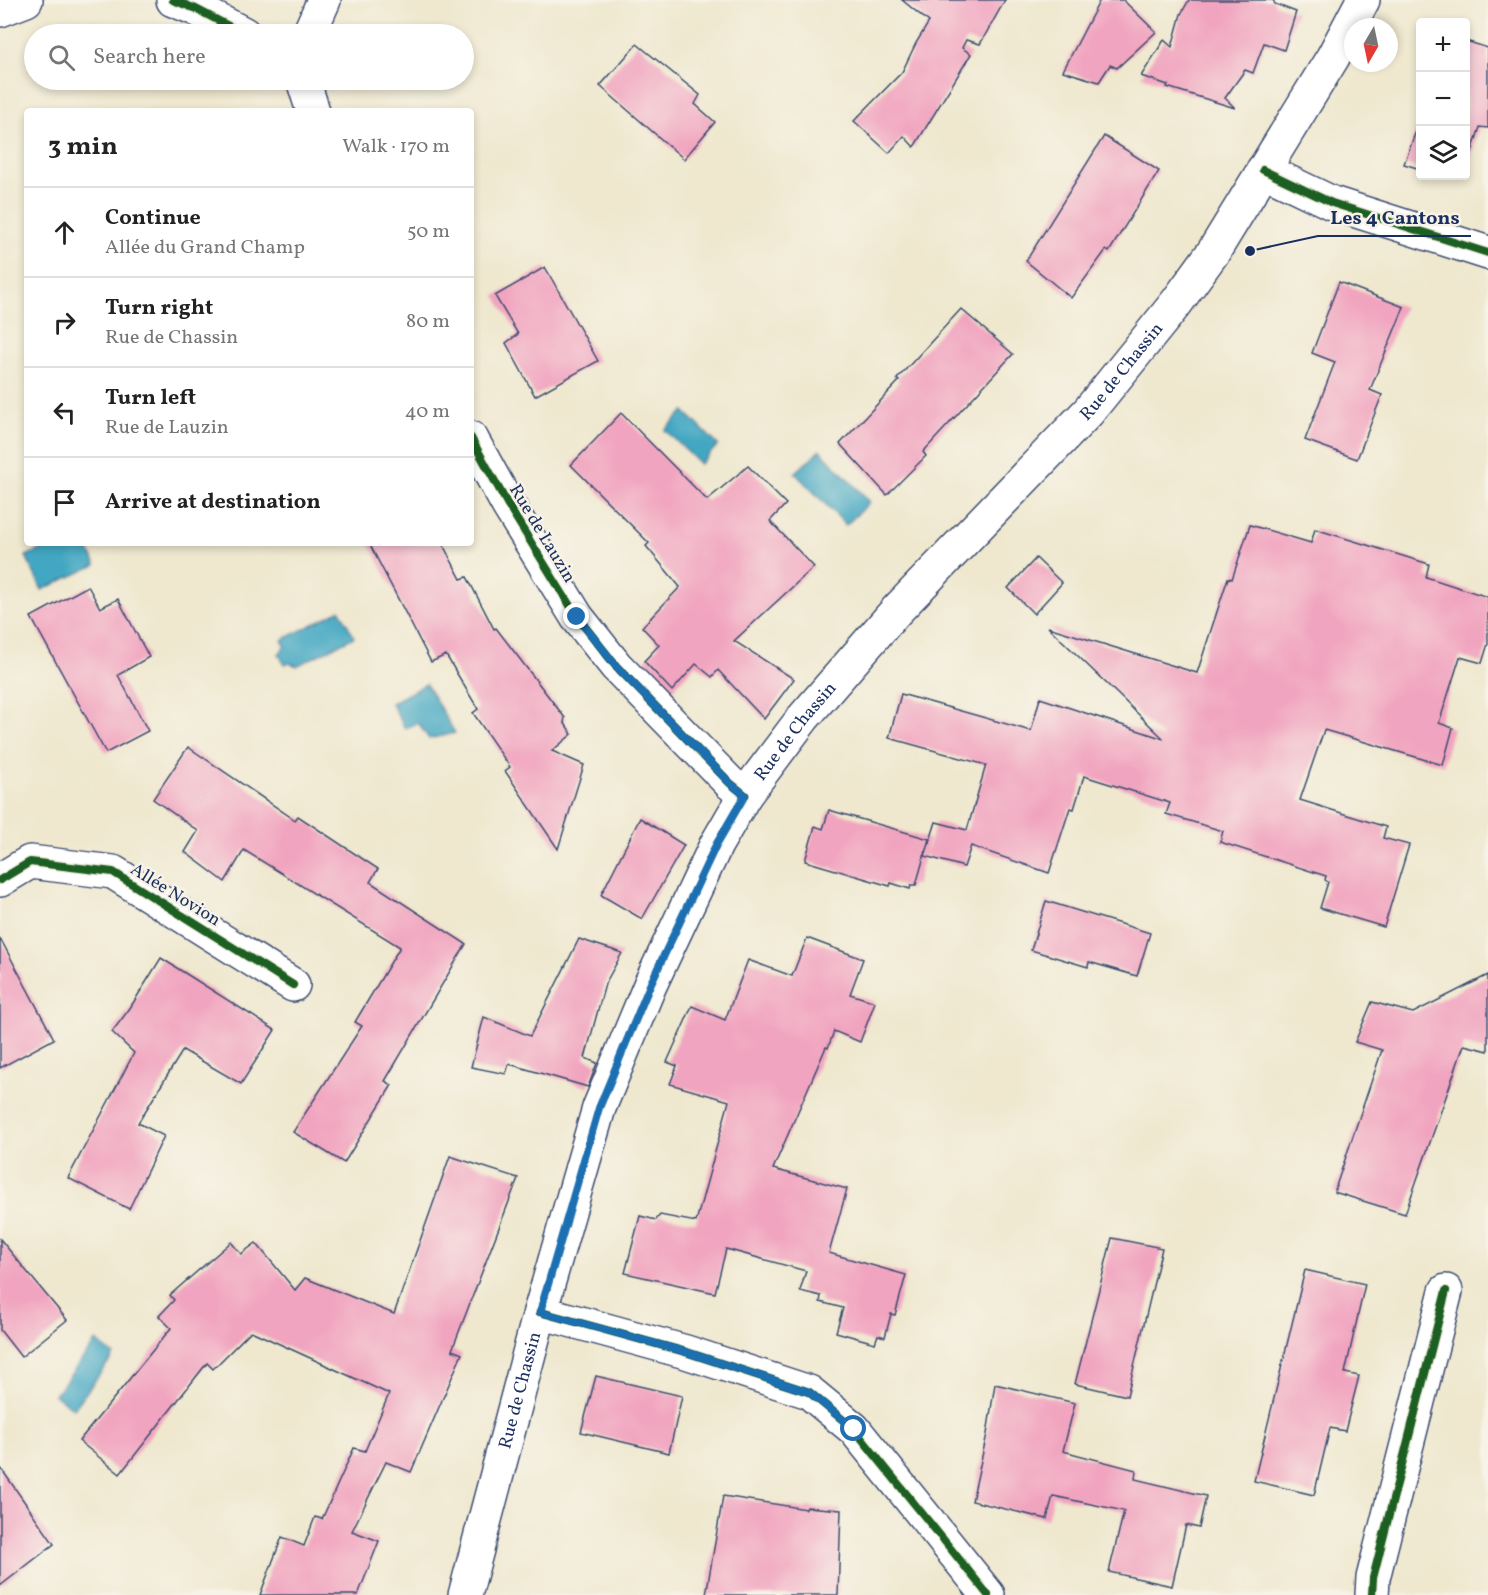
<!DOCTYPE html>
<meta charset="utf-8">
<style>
:root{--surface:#fff;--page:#f6f6f6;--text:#222;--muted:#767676;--line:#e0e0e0}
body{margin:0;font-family:Vollkorn,serif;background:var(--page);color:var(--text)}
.controls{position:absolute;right:18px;top:18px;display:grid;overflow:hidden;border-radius:6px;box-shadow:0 3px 9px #0003}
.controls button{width:54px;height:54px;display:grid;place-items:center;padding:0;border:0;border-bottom:2px solid var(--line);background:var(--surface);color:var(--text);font:30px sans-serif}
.compass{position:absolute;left:1344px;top:18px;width:54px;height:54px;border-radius:50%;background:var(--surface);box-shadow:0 3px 9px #0003;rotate:189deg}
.stop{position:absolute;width:18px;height:18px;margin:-14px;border:4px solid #1f6fb2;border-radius:50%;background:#fff}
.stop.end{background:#1f6fb2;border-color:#fff;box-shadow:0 2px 6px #0008}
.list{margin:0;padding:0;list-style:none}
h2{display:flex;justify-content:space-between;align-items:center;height:78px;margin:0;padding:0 24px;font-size:26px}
h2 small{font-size:20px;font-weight:400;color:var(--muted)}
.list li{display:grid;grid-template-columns:39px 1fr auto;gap:18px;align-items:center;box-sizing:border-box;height:90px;padding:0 24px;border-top:2px solid var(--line)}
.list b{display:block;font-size:22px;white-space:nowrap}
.list p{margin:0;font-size:20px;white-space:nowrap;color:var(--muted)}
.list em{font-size:20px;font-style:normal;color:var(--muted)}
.icon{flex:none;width:33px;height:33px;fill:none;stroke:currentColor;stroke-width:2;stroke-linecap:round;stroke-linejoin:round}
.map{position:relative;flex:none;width:1488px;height:1595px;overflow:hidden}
.search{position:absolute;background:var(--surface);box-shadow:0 3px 9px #0003;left:24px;top:24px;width:450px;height:66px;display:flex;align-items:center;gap:15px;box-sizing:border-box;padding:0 21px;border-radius:33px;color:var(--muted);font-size:22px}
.panel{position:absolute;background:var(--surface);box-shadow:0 3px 9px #0003;left:24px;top:108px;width:450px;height:438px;border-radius:6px}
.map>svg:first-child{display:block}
</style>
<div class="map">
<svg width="1488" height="1595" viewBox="0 0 1488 1595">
<rect width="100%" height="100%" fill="#f7f3e8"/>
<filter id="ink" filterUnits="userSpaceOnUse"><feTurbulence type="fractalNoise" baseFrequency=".0167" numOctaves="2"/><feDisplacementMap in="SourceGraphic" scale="12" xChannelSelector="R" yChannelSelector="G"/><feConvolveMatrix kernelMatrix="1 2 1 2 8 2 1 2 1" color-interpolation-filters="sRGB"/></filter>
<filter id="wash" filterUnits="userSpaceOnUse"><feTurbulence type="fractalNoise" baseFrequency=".008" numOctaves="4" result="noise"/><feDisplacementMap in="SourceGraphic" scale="24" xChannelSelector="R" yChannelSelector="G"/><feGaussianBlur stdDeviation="1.35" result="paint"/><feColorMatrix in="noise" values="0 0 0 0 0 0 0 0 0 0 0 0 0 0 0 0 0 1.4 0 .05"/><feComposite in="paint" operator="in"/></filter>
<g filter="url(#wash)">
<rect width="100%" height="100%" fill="#efe8cf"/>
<g fill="#42a7c2" stroke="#2e6b90" stroke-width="1.5">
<polygon points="684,411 718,445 700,464 665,430"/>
<polygon points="820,450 870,502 846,525 795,473"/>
<polygon points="54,543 86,543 96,565 42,590 26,556"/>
<polygon points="340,610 354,637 297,666 290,663 284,664 279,654 285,646 282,640"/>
<polygon points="426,684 455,733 429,739 418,723 405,728 391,703"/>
<polygon points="96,1341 114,1355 74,1409 55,1395"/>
</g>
<g id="blocks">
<g fill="#f1a4bf">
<polygon points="902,0 1005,0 980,44 966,40 962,48 971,54 914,147 904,136 889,153 854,121 902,72 916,43 929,22"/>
<polygon points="1100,0 1123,0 1156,32 1117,68 1110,65 1099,82 1063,71"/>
<polygon points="1189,0 1273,0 1275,4 1296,12 1284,50 1264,43 1253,73 1245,70 1225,98 1235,108 1167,87 1168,85 1141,76 1164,40 1172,47 1181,14"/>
<polygon points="1466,41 1488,48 1488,128 1480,127 1466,170"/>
<polygon points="637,44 700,95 695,104 715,122 684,159 600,86"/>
<polygon points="1420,120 1420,169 1404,164"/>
<polygon points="1104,136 1159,171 1109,252 1106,250 1071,298 1026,261"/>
<polygon points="545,267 598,361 535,396 506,343 518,334 495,296"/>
<polygon points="1339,282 1404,307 1370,390 1382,395 1357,459 1305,440 1335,362 1312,353"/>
<polygon points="961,309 1013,354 923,452 926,456 887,495 840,444 899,381 897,379"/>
<polygon points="621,413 707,500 748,466 786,504 770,521 814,567 734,641 794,679 764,719 718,670 712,677 696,664 672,691 644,661 659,645 642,627 680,587 646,546 649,543 571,465"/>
<polygon points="1250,525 1311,543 1315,529 1429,564 1426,577 1488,597 1488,644 1482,663 1460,657 1439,723 1453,728 1443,765 1324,730 1300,800 1386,827 1383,838 1409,845 1384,927 1320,908 1328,882 1325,880 1326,876 1220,842 1223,831 1166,814 1170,803 1084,776 1074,809 1070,808 1049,873 971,846 964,867 925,856 936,822 967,830 986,765 889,738 901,694 1031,731 1040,698 1164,739 1048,627 1197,673 1228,578 1232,579"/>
<polygon points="369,543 442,543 461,579 467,577 494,629 496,628 565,718 564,722 572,734 552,751 584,765 558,849 505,771 510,767 473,713 478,709 446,655 431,662"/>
<polygon points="1036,558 1062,583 1034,614 1008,588"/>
<polygon points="88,586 100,608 118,599 149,657 118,675 148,731 106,753 31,617"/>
<polygon points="188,747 295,820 298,816 378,869 370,882 466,944 385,1081 392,1085 344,1163 293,1132 362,1026 355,1022 400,947 244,850 225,882 185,852 198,831 153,799"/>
<polygon points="829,810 929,839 916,885 911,885 910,889 891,883 890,886 805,861 815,826 823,829"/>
<polygon points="640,818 684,845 642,919 601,895"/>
<polygon points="1046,901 1150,933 1137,976 1089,962 1088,967 1031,950"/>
<polygon points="0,938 54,1039 0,1068"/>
<polygon points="807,938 863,959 850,994 875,1002 860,1042 834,1031 828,1048 826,1047 773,1169 847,1189 829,1253 906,1275 895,1315 891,1314 885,1337 878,1335 875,1343 836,1332 843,1308 820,1302 821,1296 800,1291 806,1271 726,1249 715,1293 625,1273 640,1216 656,1220 660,1215 696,1222 729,1101 670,1084 677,1066 667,1062 692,1006 725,1020 748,960 792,976"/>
<polygon points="579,939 622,953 605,984 585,1058 597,1063 588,1087 509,1064 506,1074 471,1067 484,1017 530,1036"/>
<polygon points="161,958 275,1030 241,1084 183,1050 138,1123 164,1136 129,1209 68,1178 134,1053 112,1032 130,1008"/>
<polygon points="1488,975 1488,1051 1464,1045 1405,1214 1334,1192 1382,1050 1355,1042 1372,1002 1413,1013"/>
<polygon points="450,1156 518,1178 452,1350 462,1354 411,1472 386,1462 352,1531 379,1541 358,1595 260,1595 282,1537 304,1546 315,1517 322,1519 354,1448 365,1451 389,1394 251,1331 213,1369 207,1363 120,1474 79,1441 171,1328 159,1316 174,1300 170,1295 231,1242 241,1254 256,1243 295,1290 305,1278 394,1314"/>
<polygon points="1112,1238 1162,1248 1127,1396 1075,1384"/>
<polygon points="0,1239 67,1320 21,1357 0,1330"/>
<polygon points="1305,1270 1365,1284 1345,1373 1359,1376 1345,1431 1330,1428 1314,1495 1254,1481"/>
<polygon points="596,1376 682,1396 669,1453 581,1432"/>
<polygon points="995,1384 1075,1403 1063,1451 1136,1470 1135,1479 1206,1496 1199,1528 1186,1525 1172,1586 1109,1572 1124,1511 1053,1496 1047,1519 972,1501 987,1434"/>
<polygon points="0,1467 54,1544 0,1586"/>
<polygon points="723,1496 806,1509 807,1507 841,1510 838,1595 706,1595"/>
</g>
</g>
</g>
<g filter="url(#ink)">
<use href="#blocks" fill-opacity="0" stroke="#3b4b6f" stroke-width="1.5"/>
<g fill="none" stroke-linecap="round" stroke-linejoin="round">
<defs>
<g id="minor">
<polyline points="173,0 196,9 244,34"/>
<polyline points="0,10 26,0"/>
<polyline points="309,34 324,0"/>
<polyline points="303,80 313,111"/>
<polyline points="1263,170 1332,203 1488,253"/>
<polyline points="471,438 508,505 577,617 616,666 730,783 745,795"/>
<polyline points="0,880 30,862 113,872 293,985"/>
<polyline points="540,1312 686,1352 809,1392 854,1429 988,1595"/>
<polyline points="1372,1595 1373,1578 1446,1291"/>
</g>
<g id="major">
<path id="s1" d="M465,1595L540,1312L599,1108L650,985L716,845L745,795L803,718L896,611L1088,412L1177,302L1214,251L1333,57L1363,0"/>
</g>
</defs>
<use href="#minor" stroke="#3b4b6f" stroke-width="36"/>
<use href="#major" stroke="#3b4b6f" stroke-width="36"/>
<use href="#minor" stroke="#fff" stroke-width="33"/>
<use href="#major" stroke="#fff" stroke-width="33"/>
<defs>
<g id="cycleway">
<polyline points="173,0 196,9 244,34"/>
<polyline points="1263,170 1332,203 1488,253"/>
<polyline points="471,438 508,505 577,617 616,666 730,783 745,795"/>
<polyline points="0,880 30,862 113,872 293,985"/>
<polyline points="540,1312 686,1352 809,1392 854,1429 988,1595"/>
<polyline points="1372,1595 1373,1578 1446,1291"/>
</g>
</defs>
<use href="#cycleway" stroke="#f7f3e8" stroke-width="11"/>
<use href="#cycleway" stroke="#1b5e20" stroke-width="8"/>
</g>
</g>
<g fill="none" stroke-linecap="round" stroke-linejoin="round" filter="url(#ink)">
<polyline stroke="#1f6fb2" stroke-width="8" points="577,617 616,666 730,783 745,795 716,845 650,985 599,1108 540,1312 686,1352 809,1392 854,1429"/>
</g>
<g text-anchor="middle" stroke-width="5" stroke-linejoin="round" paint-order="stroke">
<g font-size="18" fill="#1b2f5e" stroke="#f7f3e8">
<text dy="6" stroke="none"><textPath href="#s1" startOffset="1418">Rue de Chassin</textPath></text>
<text transform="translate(543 533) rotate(59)" y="6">Rue de Lauzin</text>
<text dy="6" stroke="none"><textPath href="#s1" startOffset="932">Rue de Chassin</textPath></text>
<text transform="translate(176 894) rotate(32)" y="6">Allée Novion</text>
<text dy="6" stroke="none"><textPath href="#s1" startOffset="212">Rue de Chassin</textPath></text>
</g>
</g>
<path fill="none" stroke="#1b2f5e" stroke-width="2" d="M1250 251L1318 236H1471"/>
<circle fill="#1b2f5e" stroke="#f7f3e8" stroke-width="2" cx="1250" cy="251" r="6"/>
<g font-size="20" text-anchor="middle" font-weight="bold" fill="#1b2f5e" stroke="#f7f3e8" stroke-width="5" stroke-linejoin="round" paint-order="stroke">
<text x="1395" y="224">Les 4 Cantons</text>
</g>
</svg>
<div class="controls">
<button>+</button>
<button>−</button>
<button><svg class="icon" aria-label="layers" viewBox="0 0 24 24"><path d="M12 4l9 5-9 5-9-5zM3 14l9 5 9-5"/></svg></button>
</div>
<svg class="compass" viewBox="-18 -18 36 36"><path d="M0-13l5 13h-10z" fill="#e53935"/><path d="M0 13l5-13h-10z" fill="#767676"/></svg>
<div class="stop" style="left:854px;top:1429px"></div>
<div class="stop end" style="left:577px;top:617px"></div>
<div class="search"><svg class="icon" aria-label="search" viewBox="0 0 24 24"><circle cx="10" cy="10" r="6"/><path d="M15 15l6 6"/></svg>Search here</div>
<section class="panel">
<h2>3 min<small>Walk · 170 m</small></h2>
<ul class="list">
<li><svg class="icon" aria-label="ahead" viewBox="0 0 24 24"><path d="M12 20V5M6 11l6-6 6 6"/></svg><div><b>Continue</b><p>Allée du Grand Champ</p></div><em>50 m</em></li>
<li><svg class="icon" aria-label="right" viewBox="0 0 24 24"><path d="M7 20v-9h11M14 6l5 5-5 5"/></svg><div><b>Turn right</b><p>Rue de Chassin</p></div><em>80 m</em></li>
<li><svg class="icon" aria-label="left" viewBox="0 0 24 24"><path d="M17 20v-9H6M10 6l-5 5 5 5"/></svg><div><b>Turn left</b><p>Rue de Lauzin</p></div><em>40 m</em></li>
<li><svg class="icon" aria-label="arrive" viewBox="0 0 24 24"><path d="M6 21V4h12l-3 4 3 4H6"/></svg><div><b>Arrive at destination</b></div></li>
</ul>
</section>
</div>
